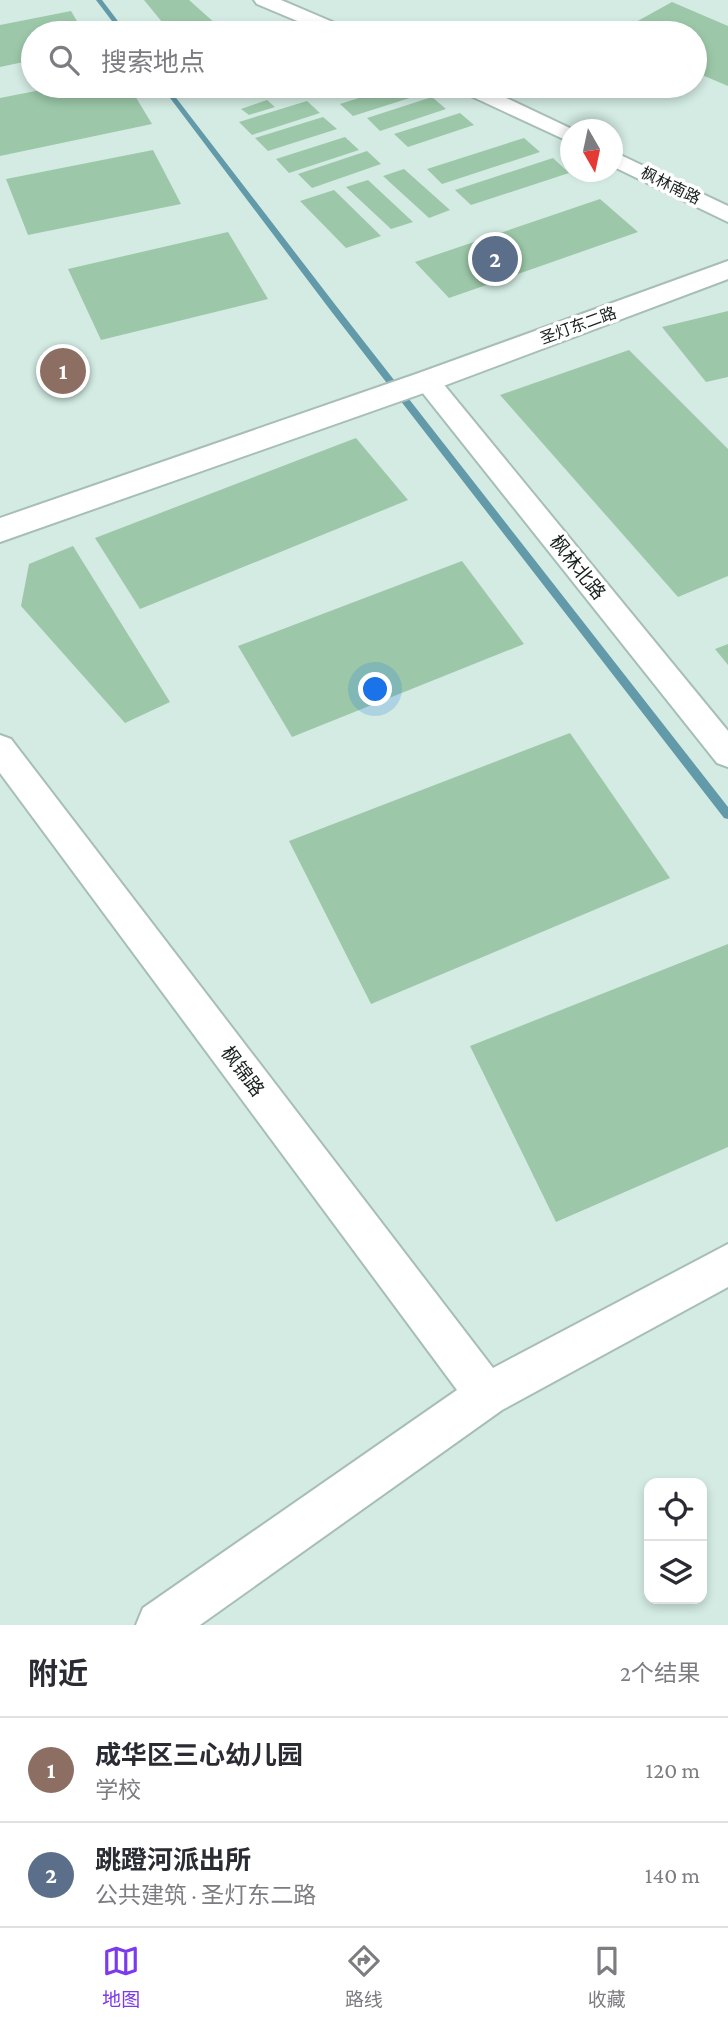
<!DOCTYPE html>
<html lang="zh">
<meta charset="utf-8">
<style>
:root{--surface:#fff;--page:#f2f2f3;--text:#2b2b33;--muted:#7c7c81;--line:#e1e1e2;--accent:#7c3aed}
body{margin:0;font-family:"Crimson Pro","Noto Sans SC",serif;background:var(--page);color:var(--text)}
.controls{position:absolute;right:21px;bottom:21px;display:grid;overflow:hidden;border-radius:14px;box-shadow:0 4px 10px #0003}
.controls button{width:63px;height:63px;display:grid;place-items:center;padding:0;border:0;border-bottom:2px solid var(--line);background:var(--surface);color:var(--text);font:35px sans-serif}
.compass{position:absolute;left:560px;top:119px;width:63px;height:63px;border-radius:50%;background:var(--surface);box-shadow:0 4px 10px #0003;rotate:171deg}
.you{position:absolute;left:376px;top:690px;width:24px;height:24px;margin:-18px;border:5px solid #fff;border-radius:50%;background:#1a73e8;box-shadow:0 0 0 10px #1a73e833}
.badge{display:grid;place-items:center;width:46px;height:46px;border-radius:50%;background:var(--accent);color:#fff;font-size:23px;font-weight:700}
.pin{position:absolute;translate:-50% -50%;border:4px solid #fff;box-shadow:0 2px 7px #0006}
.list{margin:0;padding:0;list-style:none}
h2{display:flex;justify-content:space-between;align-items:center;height:91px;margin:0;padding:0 28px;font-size:30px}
h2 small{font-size:23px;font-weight:400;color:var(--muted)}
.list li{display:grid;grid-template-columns:46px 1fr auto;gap:21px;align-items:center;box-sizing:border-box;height:105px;padding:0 28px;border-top:2px solid var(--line)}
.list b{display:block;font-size:26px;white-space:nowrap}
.list p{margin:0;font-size:23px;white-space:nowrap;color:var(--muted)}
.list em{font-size:23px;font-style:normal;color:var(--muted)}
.icon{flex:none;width:38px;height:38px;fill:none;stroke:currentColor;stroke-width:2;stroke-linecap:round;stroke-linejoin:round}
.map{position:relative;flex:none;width:728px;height:1625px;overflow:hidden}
.search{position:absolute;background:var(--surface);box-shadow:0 4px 10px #0003;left:21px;right:21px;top:21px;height:77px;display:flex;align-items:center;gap:18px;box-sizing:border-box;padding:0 24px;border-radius:38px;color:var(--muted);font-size:26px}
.sheet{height:301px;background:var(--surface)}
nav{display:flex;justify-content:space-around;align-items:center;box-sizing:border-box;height:98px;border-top:2px solid var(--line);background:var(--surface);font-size:19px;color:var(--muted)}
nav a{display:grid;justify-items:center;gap:4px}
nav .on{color:var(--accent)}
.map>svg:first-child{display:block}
</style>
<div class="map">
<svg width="728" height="1625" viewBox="0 0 728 1625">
<rect width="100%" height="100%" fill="#d3ebe3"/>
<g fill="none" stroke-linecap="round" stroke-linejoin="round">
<g fill="#629aa9" fill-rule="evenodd">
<polygon points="96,0 102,0 127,33 121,33"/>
<polygon points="161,86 167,86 337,307 728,807 728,819 724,818 331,311"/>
</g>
</g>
<g fill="#9cc8a9">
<polygon points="144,0 189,0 226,33 171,33"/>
<polygon points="672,2 728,26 728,86 695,72 695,33 616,33"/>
<polygon points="71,11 84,33 33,33 33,60 0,67 0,25"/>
<polygon points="61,86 129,86 152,124 0,156 0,98"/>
<polygon points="396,86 408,86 419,95 353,116 340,104"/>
<polygon points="432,97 446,109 380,131 367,118"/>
<polygon points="267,100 275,107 249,115 241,109"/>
<polygon points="307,101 320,113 252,135 239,122"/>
<polygon points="460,113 474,125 408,147 394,134"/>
<polygon points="323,117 337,129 268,151 255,138"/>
<polygon points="345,137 359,150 289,173 276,159"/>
<polygon points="524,138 540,152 442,184 427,169"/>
<polygon points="153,150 181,204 28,235 6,179"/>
<polygon points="367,151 381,164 312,188 298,174"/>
<polygon points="553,158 569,173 471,205 455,190"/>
<polygon points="404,169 450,210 429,218 383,176"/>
<polygon points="368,180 413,222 391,229 346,187"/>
<polygon points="334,190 381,236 346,248 300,201"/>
<polygon points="600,199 638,232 449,298 415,262"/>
<polygon points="228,232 268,299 101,340 68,269"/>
<polygon points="728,311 728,377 706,382 662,327"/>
<polygon points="629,350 728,449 728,576 678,597 500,395"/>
<polygon points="356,438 408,500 140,609 95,538"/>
<polygon points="73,546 170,702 125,723 21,606 29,564"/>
<polygon points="462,561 524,644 292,737 238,646"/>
<polygon points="728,644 728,665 715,649"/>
<polygon points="570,733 670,878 371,1004 289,841"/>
<polygon points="728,944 728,1147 556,1222 470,1046"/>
</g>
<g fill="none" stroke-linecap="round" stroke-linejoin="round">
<defs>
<g id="street">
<polygon points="254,0 281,0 349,29 352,33 326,33 257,4"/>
<polygon points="455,86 481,86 574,130 570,130 570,142 458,90"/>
<polygon points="612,151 728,206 728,222 612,166"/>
<polygon points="427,373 436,375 728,731 728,767 717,763 418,387 414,381 418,375"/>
<polygon points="0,735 11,739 493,1368 728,1244 728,1287 502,1410 200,1625 136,1625 143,1608 457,1390 0,773"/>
</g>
<polygon id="secondary" points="728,261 728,279 438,388 0,542 0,518 416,374"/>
</defs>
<use href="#street" stroke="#a7beb7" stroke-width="4"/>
<use href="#secondary" stroke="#a7beb7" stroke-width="4"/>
<use href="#street" fill="#fff" fill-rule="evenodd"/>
<use href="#secondary" fill="#fff" fill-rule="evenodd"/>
</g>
<g text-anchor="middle" stroke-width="7" stroke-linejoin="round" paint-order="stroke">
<g font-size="16" fill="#18211e" stroke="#fff">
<text transform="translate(671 185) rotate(26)" y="6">枫林南路</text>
<text transform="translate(578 325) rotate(-20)" y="6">圣灯东二路</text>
</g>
<g font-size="19" fill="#18211e" stroke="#fff">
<text transform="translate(578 567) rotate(51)" y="7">枫林北路</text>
<text transform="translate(243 1071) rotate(53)" y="7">枫锦路</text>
</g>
</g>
</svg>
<div class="controls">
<button><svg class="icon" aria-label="locate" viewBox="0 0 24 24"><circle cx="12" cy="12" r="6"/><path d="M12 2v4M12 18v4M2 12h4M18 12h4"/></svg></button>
<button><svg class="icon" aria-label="layers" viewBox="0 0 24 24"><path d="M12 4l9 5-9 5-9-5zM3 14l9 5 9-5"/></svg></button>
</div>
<svg class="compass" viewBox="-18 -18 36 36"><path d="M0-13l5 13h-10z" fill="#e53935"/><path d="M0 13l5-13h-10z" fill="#7c7c81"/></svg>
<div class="you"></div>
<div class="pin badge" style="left:63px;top:371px;background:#8d6e63">1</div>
<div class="pin badge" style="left:495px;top:259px;background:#5c6f8a">2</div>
<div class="search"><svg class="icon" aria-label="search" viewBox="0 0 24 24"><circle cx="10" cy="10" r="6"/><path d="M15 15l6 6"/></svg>搜索地点</div>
</div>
<section class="sheet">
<h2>附近<small>2个结果</small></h2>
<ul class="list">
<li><span class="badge" style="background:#8d6e63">1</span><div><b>成华区三心幼儿园</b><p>学校</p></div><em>120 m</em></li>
<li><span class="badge" style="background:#5c6f8a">2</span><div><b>跳蹬河派出所</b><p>公共建筑 · 圣灯东二路</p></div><em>140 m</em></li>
</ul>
</section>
<nav>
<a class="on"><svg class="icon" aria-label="map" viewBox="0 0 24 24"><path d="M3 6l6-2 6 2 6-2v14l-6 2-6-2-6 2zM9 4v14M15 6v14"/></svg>地图</a>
<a><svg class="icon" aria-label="directions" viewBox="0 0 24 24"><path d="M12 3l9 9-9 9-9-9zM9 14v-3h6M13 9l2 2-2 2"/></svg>路线</a>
<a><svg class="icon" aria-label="saved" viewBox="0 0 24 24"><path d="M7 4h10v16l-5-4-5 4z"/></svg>收藏</a>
</nav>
